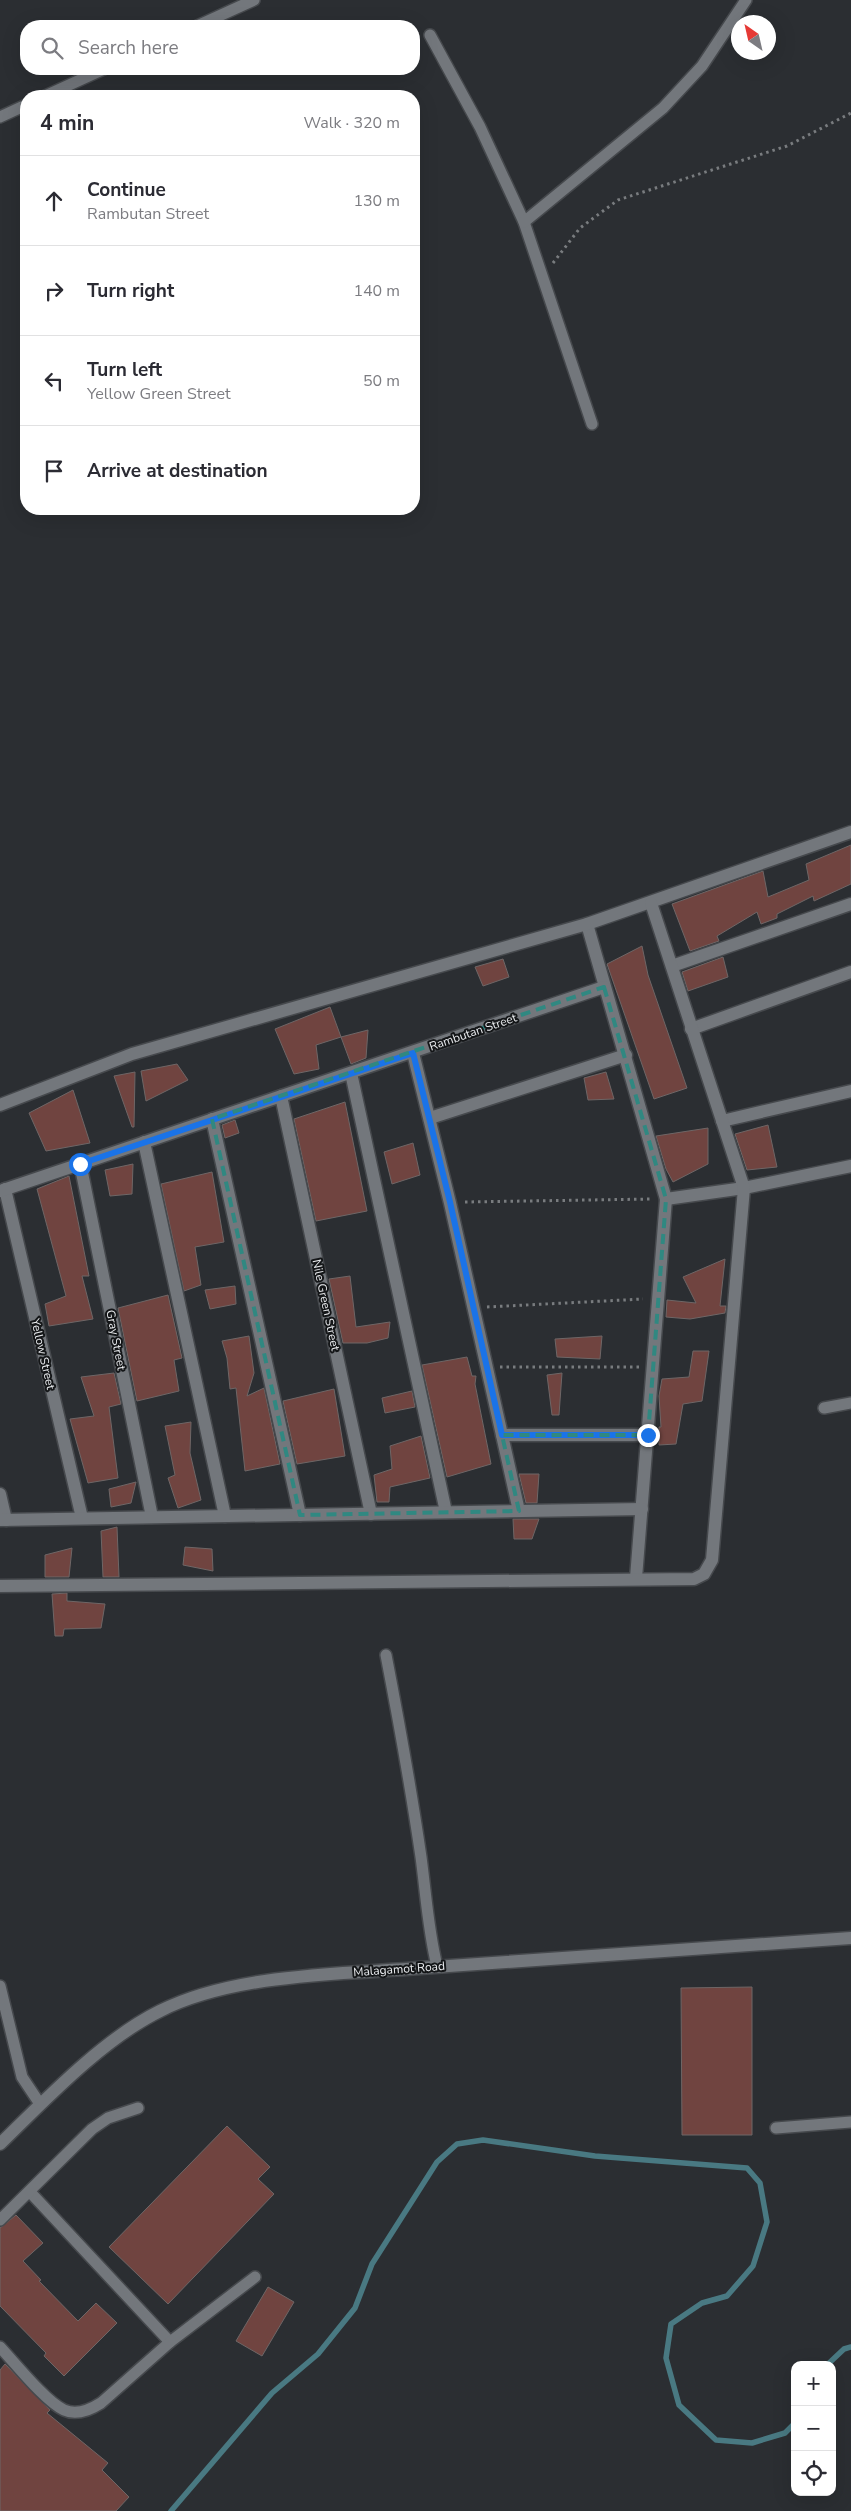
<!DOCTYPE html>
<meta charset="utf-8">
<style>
:root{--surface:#fff;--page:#f7f7f7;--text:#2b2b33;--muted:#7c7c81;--line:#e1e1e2}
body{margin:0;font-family:"Nunito Sans",sans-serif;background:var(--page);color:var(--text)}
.controls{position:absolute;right:15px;bottom:15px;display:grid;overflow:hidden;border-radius:10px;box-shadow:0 5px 20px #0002}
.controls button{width:45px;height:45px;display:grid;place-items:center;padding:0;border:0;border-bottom:1px solid var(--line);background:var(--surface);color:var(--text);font:25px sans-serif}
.compass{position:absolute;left:731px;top:15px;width:45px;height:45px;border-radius:50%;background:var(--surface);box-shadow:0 5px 20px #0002;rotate:326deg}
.stop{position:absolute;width:15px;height:15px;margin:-11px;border:4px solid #1a73e8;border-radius:50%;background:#fff}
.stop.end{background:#1a73e8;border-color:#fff;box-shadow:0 1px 5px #0008}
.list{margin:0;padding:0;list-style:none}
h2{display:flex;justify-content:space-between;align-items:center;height:65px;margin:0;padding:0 20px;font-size:21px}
h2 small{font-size:16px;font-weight:400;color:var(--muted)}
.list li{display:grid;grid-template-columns:32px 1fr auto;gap:15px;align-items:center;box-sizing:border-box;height:90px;padding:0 20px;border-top:1px solid var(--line)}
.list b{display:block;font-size:19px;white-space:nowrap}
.list p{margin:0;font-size:16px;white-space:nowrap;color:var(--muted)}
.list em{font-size:16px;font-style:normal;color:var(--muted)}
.icon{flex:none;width:28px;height:28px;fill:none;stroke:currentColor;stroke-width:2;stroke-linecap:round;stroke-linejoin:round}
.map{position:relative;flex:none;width:851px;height:2511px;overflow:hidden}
.search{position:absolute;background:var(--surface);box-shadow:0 5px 20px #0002;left:20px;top:20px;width:400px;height:55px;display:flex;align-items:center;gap:12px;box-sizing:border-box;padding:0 18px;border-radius:20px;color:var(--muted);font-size:19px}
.panel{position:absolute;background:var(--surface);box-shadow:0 5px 20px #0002;left:20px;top:90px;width:400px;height:425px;border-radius:20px}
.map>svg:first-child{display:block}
</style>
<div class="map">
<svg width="851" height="2511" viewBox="0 0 851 2511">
<rect width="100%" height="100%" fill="#2b2e32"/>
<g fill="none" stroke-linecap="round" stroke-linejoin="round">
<g stroke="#497982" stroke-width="5.5">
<polyline points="827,2365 844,2349 851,2347"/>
<polyline points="171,2511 272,2393 318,2354 355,2308 372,2264 437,2162 457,2144 483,2140 595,2156 747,2168 760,2183 767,2222 753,2266 727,2296 702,2303 671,2324 666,2358 679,2405 716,2440 752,2443 785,2433 795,2423"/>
</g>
</g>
<g fill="#704440" stroke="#6e6666">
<polygon points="851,845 851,884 814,901 813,896 777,914 777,918 761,924 757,912 717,936 719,941 690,951 672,904 763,871 768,897 809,880 806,864"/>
<polygon points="642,946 648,975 687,1088 654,1099 607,964"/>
<polygon points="723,957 728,977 688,991 682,972"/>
<polygon points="503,959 509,977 483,986 475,967"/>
<polygon points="330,1007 341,1037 316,1045 319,1069 294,1074 275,1029"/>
<polygon points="368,1030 366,1058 351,1064 341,1037"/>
<polygon points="177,1064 188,1080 146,1101 141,1071"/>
<polygon points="135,1072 134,1127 132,1127 114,1076"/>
<polygon points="606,1072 614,1099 588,1100 584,1078"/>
<polygon points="73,1090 90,1143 46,1151 29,1113"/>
<polygon points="345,1102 367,1211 316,1221 294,1119"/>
<polygon points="235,1120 239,1133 225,1138 222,1125"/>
<polygon points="768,1125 777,1167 747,1170 735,1134"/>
<polygon points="708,1128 708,1164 673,1182 666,1169 656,1136"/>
<polygon points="413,1143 420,1175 392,1184 384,1152"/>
<polygon points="133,1164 132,1194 110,1196 105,1170"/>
<polygon points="212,1172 224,1242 195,1247 201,1285 184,1291 161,1184"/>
<polygon points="69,1176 89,1276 82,1276 93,1319 49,1326 45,1304 66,1296 37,1189"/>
<polygon points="725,1259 720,1306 726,1306 725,1313 690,1319 666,1317 667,1300 696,1303 683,1277"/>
<polygon points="350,1276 356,1327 390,1322 388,1338 367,1343 343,1343 329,1279"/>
<polygon points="235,1286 236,1304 210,1309 205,1290"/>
<polygon points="168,1295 182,1358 174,1360 179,1391 137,1401 118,1308"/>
<polygon points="249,1336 254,1373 247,1396 264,1388 280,1464 245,1471 236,1388 230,1389 227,1358 222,1341"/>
<polygon points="602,1336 600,1359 557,1357 555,1339"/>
<polygon points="693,1351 709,1351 702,1401 683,1404 676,1444 659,1445 659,1427 661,1427 659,1396 662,1379 689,1377"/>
<polygon points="467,1357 472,1376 476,1376 475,1384 491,1464 447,1477 422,1365"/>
<polygon points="114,1373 121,1404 109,1407 118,1478 88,1483 70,1419 94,1416 81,1377"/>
<polygon points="562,1373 559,1415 552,1415 547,1375"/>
<polygon points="334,1389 345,1456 297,1464 283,1401"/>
<polygon points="412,1391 415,1407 385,1413 382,1398"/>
<polygon points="191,1422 190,1453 201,1500 178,1508 168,1478 175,1475 165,1426"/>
<polygon points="421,1436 430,1478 390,1487 389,1502 377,1502 374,1475 392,1469 390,1446"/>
<polygon points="519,1474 539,1474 537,1503 526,1503"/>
<polygon points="136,1482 131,1503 111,1507 109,1489"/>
<polygon points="513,1519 539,1519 532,1539 514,1539"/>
<polygon points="117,1527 119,1577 103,1577 101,1531"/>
<polygon points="185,1547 212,1549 213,1571 183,1565"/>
<polygon points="72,1548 69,1577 45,1577 45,1555"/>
<polygon points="67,1593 67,1601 105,1604 101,1628 64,1629 63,1636 55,1636 52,1594"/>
<polygon points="752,1987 752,2135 682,2135 681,1988"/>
<polygon points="227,2126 270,2167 258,2179 274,2194 168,2304 109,2247"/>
<polygon points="16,2215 43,2243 23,2261 41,2280 39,2281 78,2321 96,2303 117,2323 64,2376 44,2356 46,2353 0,2306 0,2228"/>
<polygon points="268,2287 294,2302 262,2356 236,2341"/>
<polygon points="5,2364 50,2410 47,2413 108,2463 102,2470 129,2497 116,2511 0,2511 0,2370"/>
</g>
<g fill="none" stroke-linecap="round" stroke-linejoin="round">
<defs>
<g id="lane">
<polyline points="197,26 254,0"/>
<polyline points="430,35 480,127 524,222 592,424"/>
<polyline points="45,96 104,69"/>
<polyline points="0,117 26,105"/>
<polyline points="524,222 663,108 702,66 746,0"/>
<polyline points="824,1408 851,1403"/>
<path d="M386,1655C399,1722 411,1789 421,1857C426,1894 428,1930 437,1966"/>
<polyline points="0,1986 22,2077 40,2104"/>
<polyline points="776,2128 851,2122"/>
<polyline points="30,2192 170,2342"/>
<polyline points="0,2220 92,2129 108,2118 138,2108"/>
<path d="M0,2347C15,2363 46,2402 64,2410C77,2416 90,2410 101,2403L170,2342L255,2277"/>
</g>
<g id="street">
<polyline points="587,924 666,1199 636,1578"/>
<polyline points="672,966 851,904"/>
<polyline points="691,1029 851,972"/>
<polyline points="413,1053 450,1203 519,1511"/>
<polyline points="351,1073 446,1512"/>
<polyline points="281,1096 371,1514"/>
<polyline points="0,1105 132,1054 587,924 851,832"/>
<polyline points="430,1118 626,1055"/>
<polyline points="212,1119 300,1515"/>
<polyline points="722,1121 851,1091"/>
<polyline points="144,1142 225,1516"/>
<polyline points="80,1163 152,1517"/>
<polyline points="5,1189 82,1518"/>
<polyline points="0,1191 604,987"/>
<polyline points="666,1199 744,1188 851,1166"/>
<polyline points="502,1435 648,1435"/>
<polyline points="0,1494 6,1520"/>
<polyline points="0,1520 642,1509"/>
<polyline points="0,1586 694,1579 704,1574 712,1560 744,1188 651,903"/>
</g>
<path id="secondary" d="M0,2144C46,2099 103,2039 160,2011C233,1974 340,1974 420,1968C563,1957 707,1949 851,1938"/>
</defs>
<use href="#lane" stroke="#46494d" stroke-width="14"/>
<use href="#street" stroke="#46494d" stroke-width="15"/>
<use href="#secondary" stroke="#46494d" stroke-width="15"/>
<g stroke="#797c7f" stroke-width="3" stroke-dasharray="2.5 4" stroke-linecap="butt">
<polyline points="553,263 580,228 618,200 787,146 851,113"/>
<polyline points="465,1202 651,1199"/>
<polyline points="487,1307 643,1299"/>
<polyline points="500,1367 639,1367"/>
</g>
<use href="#lane" stroke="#73777c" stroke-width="11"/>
<use href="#street" stroke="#73777c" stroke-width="12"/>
<use href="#secondary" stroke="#73777c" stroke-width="12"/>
</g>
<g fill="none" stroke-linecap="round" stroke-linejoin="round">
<polyline stroke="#1a73e8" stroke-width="6" points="80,1164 413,1053 450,1202 502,1435 648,1435"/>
</g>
<path fill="none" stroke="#308881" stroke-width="4" stroke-dasharray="10 6" stroke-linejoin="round" d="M604,987L666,1199L648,1435H502L519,1511L300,1515L212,1119Z"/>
<g text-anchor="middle" stroke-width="4" stroke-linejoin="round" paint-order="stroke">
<g font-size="12" fill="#e9ebee" stroke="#141618">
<text transform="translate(473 1032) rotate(-19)" y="4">Rambutan Street</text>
<text transform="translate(326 1305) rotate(78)" y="4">Nile Green Street</text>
<text transform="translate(116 1340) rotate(79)" y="4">Gray Street</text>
<text transform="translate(43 1354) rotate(77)" y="4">Yellow Street</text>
<text transform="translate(399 1969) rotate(-4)" y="4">Malagamot Road</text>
</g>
</g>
</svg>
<div class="controls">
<button>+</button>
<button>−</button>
<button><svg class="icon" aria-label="locate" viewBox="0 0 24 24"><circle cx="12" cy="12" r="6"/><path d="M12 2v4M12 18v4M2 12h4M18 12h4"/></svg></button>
</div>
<svg class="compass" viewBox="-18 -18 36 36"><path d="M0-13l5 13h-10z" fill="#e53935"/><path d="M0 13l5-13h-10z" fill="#7c7c81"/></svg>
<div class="stop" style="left:80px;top:1164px"></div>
<div class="stop end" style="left:648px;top:1435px"></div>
<div class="search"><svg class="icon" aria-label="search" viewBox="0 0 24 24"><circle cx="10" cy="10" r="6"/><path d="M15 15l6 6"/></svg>Search here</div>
<section class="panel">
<h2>4 min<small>Walk · 320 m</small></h2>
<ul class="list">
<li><svg class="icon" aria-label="ahead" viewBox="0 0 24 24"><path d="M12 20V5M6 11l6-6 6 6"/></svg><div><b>Continue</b><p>Rambutan Street</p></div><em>130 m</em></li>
<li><svg class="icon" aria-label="right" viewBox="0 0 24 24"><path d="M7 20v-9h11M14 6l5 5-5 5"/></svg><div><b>Turn right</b></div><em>140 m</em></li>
<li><svg class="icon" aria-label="left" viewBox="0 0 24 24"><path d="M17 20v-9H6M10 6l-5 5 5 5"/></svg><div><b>Turn left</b><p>Yellow Green Street</p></div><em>50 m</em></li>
<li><svg class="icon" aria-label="arrive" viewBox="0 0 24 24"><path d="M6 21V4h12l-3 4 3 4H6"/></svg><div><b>Arrive at destination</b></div></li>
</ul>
</section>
</div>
